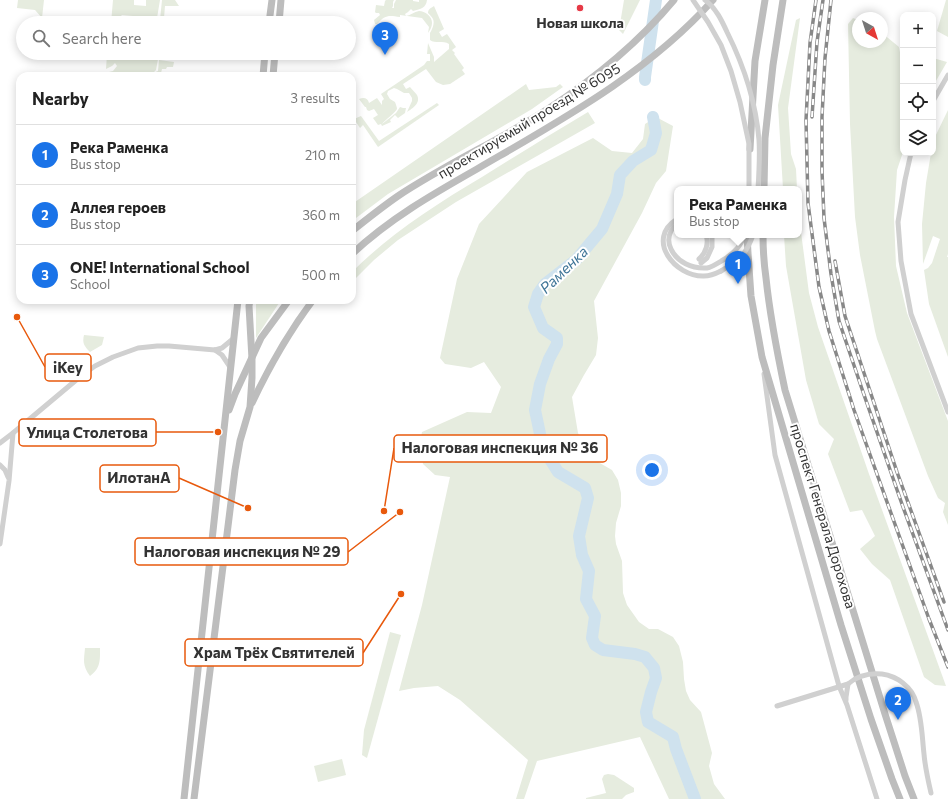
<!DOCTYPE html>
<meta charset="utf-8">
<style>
:root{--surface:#fff;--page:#f6f6f6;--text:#222;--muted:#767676;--line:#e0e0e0;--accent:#1a73e8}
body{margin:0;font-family:Commissioner,sans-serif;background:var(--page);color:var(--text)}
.controls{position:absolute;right:12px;top:12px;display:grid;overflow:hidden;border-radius:8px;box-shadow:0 2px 10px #0003}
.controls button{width:36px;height:36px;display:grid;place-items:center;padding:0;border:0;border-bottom:1px solid var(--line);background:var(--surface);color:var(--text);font:20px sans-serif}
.compass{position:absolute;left:852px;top:12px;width:36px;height:36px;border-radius:50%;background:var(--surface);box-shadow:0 2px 10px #0003;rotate:141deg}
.you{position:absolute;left:652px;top:470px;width:14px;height:14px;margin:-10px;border:3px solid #fff;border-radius:50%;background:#1a73e8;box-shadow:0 0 0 6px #1a73e833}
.badge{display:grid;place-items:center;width:26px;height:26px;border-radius:50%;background:var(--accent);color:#fff;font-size:13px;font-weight:700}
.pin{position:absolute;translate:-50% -33px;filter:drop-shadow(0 1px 2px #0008)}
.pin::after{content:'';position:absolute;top:21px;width:14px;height:12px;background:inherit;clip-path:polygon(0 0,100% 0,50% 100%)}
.popup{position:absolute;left:674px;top:186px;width:128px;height:52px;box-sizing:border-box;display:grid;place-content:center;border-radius:8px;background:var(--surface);filter:drop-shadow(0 1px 3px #0005);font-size:13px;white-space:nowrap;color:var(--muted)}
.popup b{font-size:15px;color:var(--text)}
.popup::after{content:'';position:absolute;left:50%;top:100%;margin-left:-8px;border:8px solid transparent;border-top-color:var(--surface)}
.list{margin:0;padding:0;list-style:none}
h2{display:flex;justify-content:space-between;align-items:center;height:52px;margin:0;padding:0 16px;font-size:17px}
h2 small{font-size:13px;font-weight:400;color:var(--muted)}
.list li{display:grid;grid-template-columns:26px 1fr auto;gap:12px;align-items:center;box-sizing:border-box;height:60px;padding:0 16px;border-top:1px solid var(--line)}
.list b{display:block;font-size:15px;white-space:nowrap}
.list p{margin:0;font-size:13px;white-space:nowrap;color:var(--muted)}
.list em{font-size:13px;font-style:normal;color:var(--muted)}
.icon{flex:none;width:22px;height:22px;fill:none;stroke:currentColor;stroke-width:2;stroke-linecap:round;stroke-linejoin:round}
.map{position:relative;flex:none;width:948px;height:799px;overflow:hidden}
.search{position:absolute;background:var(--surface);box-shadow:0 2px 10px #0003;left:16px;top:16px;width:340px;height:44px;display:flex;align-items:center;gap:10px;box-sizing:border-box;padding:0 14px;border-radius:22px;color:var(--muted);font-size:15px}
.panel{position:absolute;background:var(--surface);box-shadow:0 2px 10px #0003;left:16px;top:72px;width:340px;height:232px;border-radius:12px}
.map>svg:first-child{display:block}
</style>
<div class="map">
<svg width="948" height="799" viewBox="0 0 948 799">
<rect width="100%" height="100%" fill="#fff"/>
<g fill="#e6ecdf">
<polygon points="18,0 44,0 42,18 35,10 17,8"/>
<polygon points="113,0 134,0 134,5 146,6 146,0 160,0 157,18 121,15 127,21 142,23 111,23"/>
<polygon points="162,0 175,0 179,6 165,6 164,18 181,19 181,22 183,21 184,23 156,23 160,20"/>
<path d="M386,0H394L393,2V6L392,8H394V4L396,0H413V1L419,2V0H427C426,8 421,9 413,11L411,9L408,12L405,14L406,16C411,15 414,12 419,11C425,11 432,16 432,23C432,27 430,30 428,33L429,27L422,18L400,15V17C388,15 385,15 377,24H375L374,20L380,15L379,13H376L375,12L376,5L384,6L385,1Z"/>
<polygon points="624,0 640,0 623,34 619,30"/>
<polygon points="946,0 948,0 948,37 937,31"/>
<path d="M434,6L444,29L439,32L442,37L447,34L456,47L452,50L455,53L454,54L464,68L462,70L465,74L450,84L443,85L436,82L426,69L403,84L406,89L410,87C412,90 415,92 417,95C421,103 413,108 407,112L412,101V98L409,93H404L397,89L394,88L388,91L387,94L390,99L395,102C396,105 397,107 397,109C396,112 385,120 382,124L396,113L400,107L403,108H406L405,113L398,118L395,115L390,120L391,122L382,126L381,124L378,125L373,118L378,115L374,109L369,111L367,110L366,107H365L359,99C364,97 368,98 369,103L377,98L382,105V101L384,99L381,94L424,65L427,61H430V54H427L428,43L434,57V62L449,49V44C443,40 435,44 430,40V33C432,30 435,23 433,19C432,17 430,15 428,13C428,9 431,8 434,6Z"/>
<polygon points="800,18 788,108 791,154 796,169 797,189 783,189 778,105 796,20"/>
<polygon points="853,18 858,20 858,42 882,42 882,33 899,47 903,69 903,152 897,170 894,217 896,266 907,313 948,421 948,525 943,512 945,503 938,498 928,476 877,339 875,331 860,255 855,217 850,124 848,24"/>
<polygon points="110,53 162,53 162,57 166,58 166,53 177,53 174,60 158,59 156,70 153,73 158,71 159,60 174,62 173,67 167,67 166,69 162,69 161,73 172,72 173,76 149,76 149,75 146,76 105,76 105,73 113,71 117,66 115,63 112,66 106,69 107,54 110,54"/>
<polygon points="933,58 947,62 933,86"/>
<polygon points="526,84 529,90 556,87 560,84 563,87 532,109 388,194 352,221 352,204"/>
<polygon points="437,103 439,105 378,147 363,125 360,128 354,119 361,116 379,141"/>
<polygon points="948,110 948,254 947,257 948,257 948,357 929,304 924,270 928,268 932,263 940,239 933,236 923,264 922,224 926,183 931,153 933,153 933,141"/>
<path d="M588,112L595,123L456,202L398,240L374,260L352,282V272C391,233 435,205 482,177C517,155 553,133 588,112Z"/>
<polygon points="656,117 673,126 666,171 656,183 642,213 594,301 598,338 596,355 584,375 572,397 578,433 588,453 598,462 612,470 618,480 621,493 621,506 616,523 615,536 616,544 622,561 623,593 627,605 639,622 649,629 658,629 673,637 679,646 683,662 684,679 686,691 690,700 701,712 712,753 709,766 714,784 725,799 669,799 640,737 537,761 524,799 516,799 528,760 460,700 438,686 414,688 399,691 422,605 450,477 435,475 423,464 419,446 422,432 467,412 491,413 501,387 484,362 471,368 445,364 440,358 457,279 479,224 527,172 593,138 612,151 632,153 643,139 645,124"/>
<polygon points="799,217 809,293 818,327 869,474 946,686 935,685 924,677 890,580 872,564 860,549 875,536 862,510 850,512 828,454 834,439 819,424 806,380 786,266 784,235 799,235"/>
<polygon points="256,300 281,300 256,338"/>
<path d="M84,335L104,337L102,345L90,352C84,346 82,343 84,335Z"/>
<polygon points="390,632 401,635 367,758 362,755 364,730"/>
<path d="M85,648H100C100,660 101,668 90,676C82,665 84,660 85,648Z"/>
<polygon points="342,759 346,775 318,782 314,766"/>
<polygon points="608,774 614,775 634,788 634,792 626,795 622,799 586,799 586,798 606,793 602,779 604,775"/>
</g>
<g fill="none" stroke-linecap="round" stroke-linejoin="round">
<g stroke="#cfe2ee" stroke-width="12">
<polyline points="645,80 645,77 656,0"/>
<polyline points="653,117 656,133 651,150 633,161 620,175 617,194 602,229 576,260 545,284 538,294 534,307 543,328 557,338 557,344 549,359 540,384 535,410 543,448 558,472 585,488 588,498 579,536 582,555 589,571 586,599 595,616 592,638 595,645 603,650 635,654 645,657 654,668 656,678 651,692 646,712 648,722 673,737 676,749 695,799"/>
</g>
<g stroke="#d0d0d0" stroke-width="5">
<polyline points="933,101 948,75"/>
<polyline points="911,153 905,180 898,222 901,261 911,314 948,412"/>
<path d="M677,219C645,239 675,277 704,276C711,276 715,274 721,271"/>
<path d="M677,225C674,226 673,228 671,231C668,237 668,243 671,249C677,262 692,269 707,268C712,267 718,263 723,260C733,254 741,246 745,235"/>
<path d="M699,259C706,253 709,243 706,235"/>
<polyline points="701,263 707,258 712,247 712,235"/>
<polyline points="215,350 222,355 230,367"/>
<polyline points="764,374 775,455 839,686 847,705 877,799"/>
<polyline points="0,443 13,433 81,376 95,366 113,357 138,348 157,346 169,346 215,350 222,348 234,338"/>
<polyline points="0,465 5,470 8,477"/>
<polyline points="0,544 9,481 13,433"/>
<polyline points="777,706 848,684 846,697 846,700"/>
</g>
<g stroke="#bdbdbd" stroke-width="7">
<polyline points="269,23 272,0"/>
<polyline points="279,23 281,0"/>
<polyline points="263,76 265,53"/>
<polyline points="273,76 275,53"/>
<polyline points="750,149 755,61 765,0"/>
<polyline points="764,189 765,138 773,65 783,0"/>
<path d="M352,231C367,219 382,207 398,196C446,164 500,140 548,109C594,79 639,42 674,0"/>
<polyline points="747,235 748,253 751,296 762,357 841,625 871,719 892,779 900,799"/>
<path d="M763,235C763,249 764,264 766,278C770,317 777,352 785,390L885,714L905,776L914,799"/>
<path d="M352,254C389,219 433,194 477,169C561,120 648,73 713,0"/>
<path d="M252,403C269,367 289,332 313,300"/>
<polyline points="229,410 235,394 261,338 289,300"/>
<polyline points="184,799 238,300"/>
<polyline points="194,799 235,470 240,441 250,407 252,378 252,359 249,306 250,300"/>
</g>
<defs>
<g id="rail">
<polyline points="816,0 810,43 806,120 808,203 819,287 829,331 854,410 929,619 948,667"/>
<polyline points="831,0 825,58 822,117 822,171 824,218 831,274 839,321 862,389 903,507 948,630"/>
<polyline points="812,117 817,42 823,0"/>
<polyline points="835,261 845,316 897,472 944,602"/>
</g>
</defs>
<use href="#rail" stroke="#888" stroke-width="3.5"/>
<use href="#rail" stroke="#fff" stroke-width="2" stroke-dasharray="6" stroke-linecap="butt"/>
<g stroke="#d0d0d0" stroke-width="5">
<polyline points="693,0 708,22 721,45 731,71 740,102 749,144 749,189"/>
<path d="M705,0C716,8 722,21 727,32C744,66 756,103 759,140C760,156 759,173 758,189"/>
<path d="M721,271C739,260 746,255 753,235"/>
<path d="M848,684C857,676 870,673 882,674C897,676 912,687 916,702C922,718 922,737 924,754C925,767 928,780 931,793"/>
</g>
</g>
<circle fill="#e63946" stroke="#fff" stroke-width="1.5" cx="580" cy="8" r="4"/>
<g text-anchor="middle" stroke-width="4" stroke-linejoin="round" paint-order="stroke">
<g font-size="14" font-weight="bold" fill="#333" stroke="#fff">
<text x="580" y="28">Новая школа</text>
</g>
<g font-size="14" fill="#333" stroke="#fff">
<text transform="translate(529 121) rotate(-31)" y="5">проектируемый проезд № 6095</text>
<text transform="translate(823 516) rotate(73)" y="5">проспект Генерала Дорохова</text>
</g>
<g font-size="15" font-style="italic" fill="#3f7597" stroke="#fff">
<text transform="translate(564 270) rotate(-44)" y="5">Раменка</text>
</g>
</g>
<path fill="none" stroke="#e8590c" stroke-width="1.5" d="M17 317L45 367M218 432L156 432M384 511L394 448M248 508L179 478M400 512L348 552M401 594L363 653"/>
<g fill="#e8590c" stroke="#fff" stroke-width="1.5">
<circle cx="17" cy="317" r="4"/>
<circle cx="218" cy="432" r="4"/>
<circle cx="384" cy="511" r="4"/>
<circle cx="248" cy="508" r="4"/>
<circle cx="400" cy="512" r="4"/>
<circle cx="401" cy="594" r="4"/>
</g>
<g fill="#fff" stroke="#e8590c" stroke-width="1.5">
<rect x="45" y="354" width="46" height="27" rx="4"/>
<rect x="19" y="419" width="137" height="27" rx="4"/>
<rect x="394" y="435" width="213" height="27" rx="4"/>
<rect x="100" y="465" width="79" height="27" rx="4"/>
<rect x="135" y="538" width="213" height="27" rx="4"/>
<rect x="185" y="639" width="178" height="27" rx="4"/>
</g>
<g font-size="15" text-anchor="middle" font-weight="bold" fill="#333">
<text x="68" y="373">iKey</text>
<text x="87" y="438">Улица Столетова</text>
<text x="500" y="453">Налоговая инспекция № 36</text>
<text x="139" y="483">ИлотанА</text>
<text x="242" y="557">Налоговая инспекция № 29</text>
<text x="274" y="658">Храм Трёх Святителей</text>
</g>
</svg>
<div class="controls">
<button>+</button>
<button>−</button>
<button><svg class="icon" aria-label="locate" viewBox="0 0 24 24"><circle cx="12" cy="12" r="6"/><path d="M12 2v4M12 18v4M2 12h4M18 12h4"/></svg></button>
<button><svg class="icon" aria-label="layers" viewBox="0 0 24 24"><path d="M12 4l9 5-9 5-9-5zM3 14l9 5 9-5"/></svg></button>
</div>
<svg class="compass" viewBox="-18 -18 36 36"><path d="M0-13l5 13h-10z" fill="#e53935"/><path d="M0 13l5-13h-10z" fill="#767676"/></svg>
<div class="you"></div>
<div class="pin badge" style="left:738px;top:284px">1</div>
<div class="popup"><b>Река Раменка</b>Bus stop</div>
<div class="pin badge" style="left:898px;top:720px">2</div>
<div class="pin badge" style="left:385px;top:55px">3</div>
<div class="search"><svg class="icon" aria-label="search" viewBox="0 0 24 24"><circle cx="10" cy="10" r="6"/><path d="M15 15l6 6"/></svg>Search here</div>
<section class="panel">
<h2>Nearby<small>3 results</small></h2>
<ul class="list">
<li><span class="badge">1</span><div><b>Река Раменка</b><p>Bus stop</p></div><em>210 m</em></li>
<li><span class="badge">2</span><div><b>Аллея героев</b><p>Bus stop</p></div><em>360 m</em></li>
<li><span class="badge">3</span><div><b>ONE! International School</b><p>School</p></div><em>500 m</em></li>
</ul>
</section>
</div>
